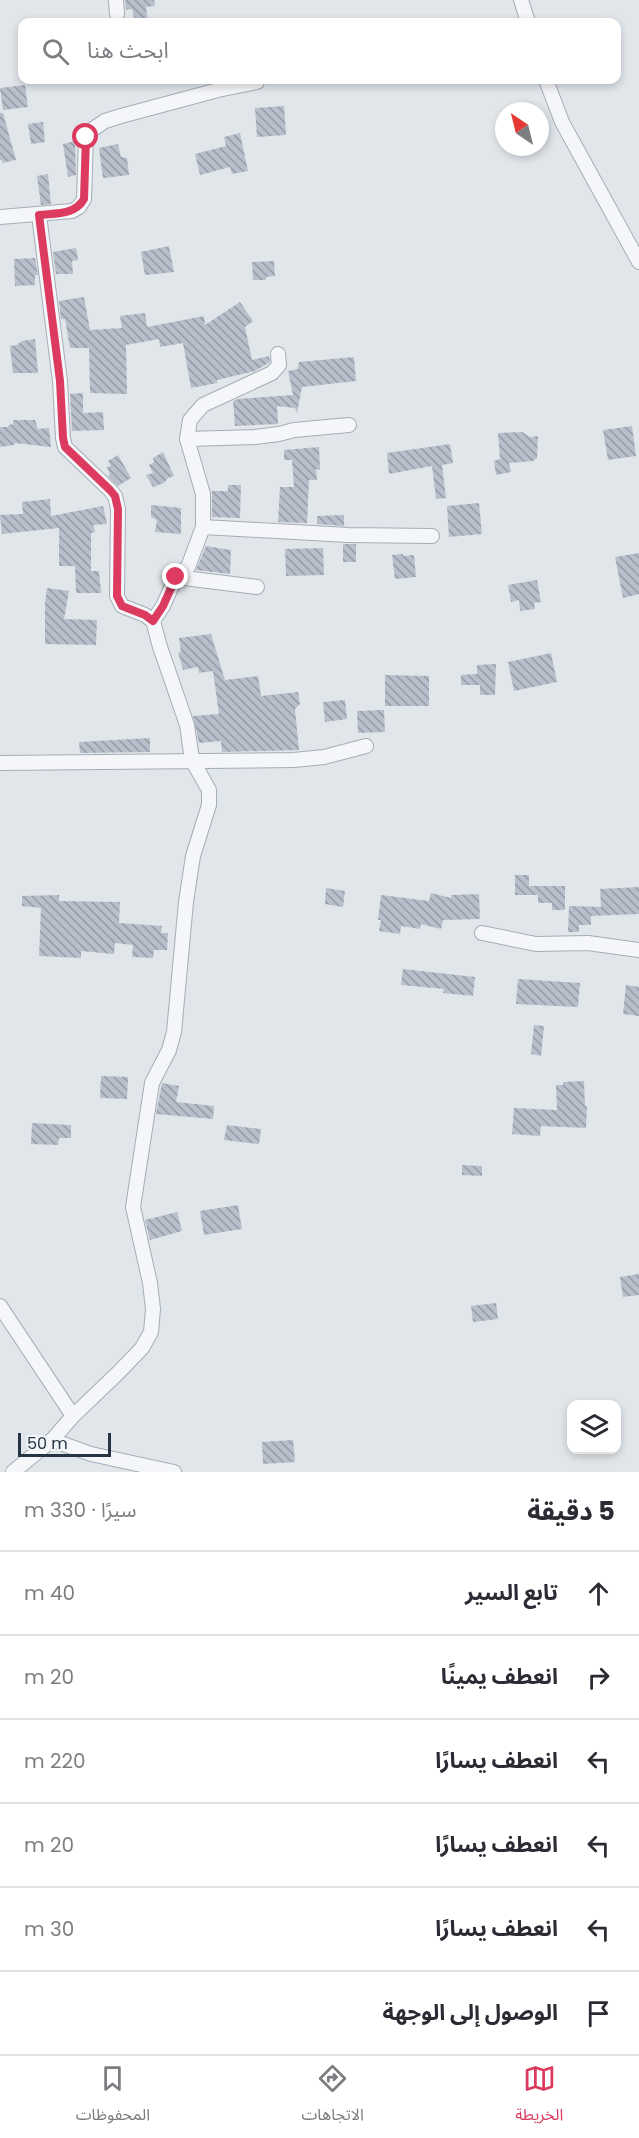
<!DOCTYPE html>
<html lang="ar">
<meta charset="utf-8">
<style>
:root{--surface:#fff;--page:#f2f2f3;--text:#2b2b33;--muted:#7c7c81;--line:#e1e1e2;--accent:#dc3b5f}
body{margin:0;font-family:Poppins,"Noto Sans Arabic",sans-serif;background:var(--page);color:var(--text);direction:rtl}
.controls{position:absolute;right:18px;bottom:18px;display:grid;overflow:hidden;border-radius:12px;box-shadow:0 3px 9px #0003}
.controls button{width:54px;height:54px;display:grid;place-items:center;padding:0;border:0;border-bottom:2px solid var(--line);background:var(--surface);color:var(--text);font:30px sans-serif}
.compass{position:absolute;left:495px;top:102px;width:54px;height:54px;border-radius:50%;background:var(--surface);box-shadow:0 3px 9px #0003;rotate:325deg}
.scale{position:absolute;left:18px;bottom:15px;width:93px;box-sizing:border-box;padding-left:6px;border:3px solid #273445;border-top:0;font-size:16px;line-height:21px;white-space:nowrap;color:#273445;-webkit-text-stroke:4px #f1f5f8;paint-order:stroke}
.stop{position:absolute;width:18px;height:18px;margin:-14px;border:4px solid #dc3b5f;border-radius:50%;background:#fff}
.stop.end{background:#dc3b5f;border-color:#fff;box-shadow:0 2px 6px #0008}
.list{margin:0;padding:0;list-style:none}
h2{display:flex;justify-content:space-between;align-items:center;height:78px;margin:0;padding:0 24px;font-size:26px}
h2 small{font-size:20px;font-weight:400;color:var(--muted)}
.list li{display:grid;grid-template-columns:39px 1fr auto;gap:18px;align-items:center;box-sizing:border-box;height:84px;padding:0 24px;border-top:2px solid var(--line)}
.list b{display:block;font-size:22px;white-space:nowrap}
.list em{font-size:20px;font-style:normal;color:var(--muted)}
.icon{flex:none;width:33px;height:33px;fill:none;stroke:currentColor;stroke-width:2;stroke-linecap:round;stroke-linejoin:round}
.map{position:relative;flex:none;width:639px;height:1472px;overflow:hidden;direction:ltr}
.search{position:absolute;background:var(--surface);box-shadow:0 3px 9px #0003;left:18px;right:18px;top:18px;height:66px;display:flex;align-items:center;gap:15px;box-sizing:border-box;padding:0 21px;border-radius:12px;color:var(--muted);font-size:22px}
.sheet{height:582px;background:var(--surface)}
nav{display:flex;justify-content:space-around;align-items:center;box-sizing:border-box;height:84px;border-top:2px solid var(--line);background:var(--surface);font-size:16px;color:var(--muted)}
nav a{display:grid;justify-items:center;gap:3px}
nav .on{color:var(--accent)}
.map>svg:first-child{display:block}
</style>
<div class="map">
<svg width="639" height="1472" viewBox="0 0 639 1472">
<defs>
<pattern id="building-back-hatch" width="6" height="6" patternUnits="userSpaceOnUse" patternTransform="scale(1.5)"><rect width="6" height="6" fill="#b8bfca"/><path d="M-1 5l2 2M0 0l6 6M5-1l2 2" fill="none" stroke="#969ca6"/></pattern>
</defs>
<rect width="100%" height="100%" fill="#e1e6eb"/>
<g fill="url(#building-back-hatch)">
<polygon points="125,0 154,0 155,6 146,7 148,22 135,22 132,9 126,10"/>
<polygon points="25,85 28,107 3,110 0,88"/>
<polygon points="284,106 286,135 257,137 255,108"/>
<polygon points="0,113 3,113 16,160 2,163 2,160 0,160"/>
<polygon points="43,122 45,142 31,144 28,124"/>
<polygon points="240,133 248,171 232,174 230,167 200,175 195,154 226,146 224,137"/>
<polygon points="75,141 76,175 68,177 63,144"/>
<polygon points="118,144 121,157 127,158 129,175 103,178 99,148"/>
<polygon points="48,174 51,204 41,205 37,176"/>
<polygon points="169,246 174,272 145,275 141,252"/>
<polygon points="76,248 78,260 72,261 73,274 56,274 53,252"/>
<polygon points="35,258 38,275 35,275 35,285 15,286 14,259"/>
<polygon points="274,261 275,276 266,277 266,280 253,280 252,262"/>
<polygon points="84,297 90,330 122,328 120,316 145,313 147,327 204,316 205,325 240,302 253,321 245,327 252,360 269,356 270,362 255,371 217,380 217,383 191,388 183,343 160,347 159,339 126,345 127,394 90,393 89,348 70,348 65,319 61,319 59,301"/>
<polygon points="35,339 38,373 13,373 10,346 17,345 22,341"/>
<polygon points="354,357 356,381 302,387 297,413 295,408 277,406 278,424 235,426 233,401 238,399 293,395 288,371 298,369 299,362"/>
<polygon points="83,393 83,413 103,412 104,430 72,431 70,394"/>
<polygon points="13,420 35,420 38,429 49,428 51,447 15,443 14,445 0,447 0,427 8,427 9,425 13,424"/>
<polygon points="632,426 636,456 608,460 603,430"/>
<polygon points="522,432 530,437 538,436 537,458 533,461 509,463 511,472 496,475 494,461 500,459 498,433"/>
<polygon points="450,444 453,463 442,465 446,498 436,499 432,466 389,474 387,453"/>
<polygon points="319,447 320,470 316,469 317,480 309,480 307,523 278,522 280,487 294,487 292,460 284,460 284,450"/>
<polygon points="163,452 174,476 168,478 164,483 153,487 146,475 153,473 149,465 154,462 153,458"/>
<polygon points="118,455 131,478 118,486 108,476 110,474 107,467 111,466 108,461"/>
<polygon points="228,485 241,485 240,518 212,517 212,491 228,491"/>
<polygon points="50,499 51,516 103,506 107,524 93,525 95,532 91,533 91,571 99,571 101,593 76,593 75,566 59,566 59,528 2,534 0,515 23,514 22,502"/>
<polygon points="479,503 482,534 449,537 447,506"/>
<polygon points="151,505 181,508 181,534 155,532 157,520 151,517"/>
<polygon points="344,515 344,526 317,524 317,516"/>
<rect x="343" y="544" width="13" height="18"/>
<polygon points="206,546 231,550 230,574 196,570"/>
<polygon points="323,548 324,575 286,576 285,549"/>
<polygon points="639,553 639,594 623,598 615,557"/>
<polygon points="403,554 403,556 414,555 416,577 395,579 392,555"/>
<polygon points="537,580 541,602 534,603 535,609 520,611 519,600 511,602 508,585"/>
<polygon points="47,588 69,591 64,619 97,620 96,645 45,644 45,603"/>
<polygon points="211,634 225,680 258,676 261,696 298,692 300,704 295,709 299,750 222,752 221,741 199,743 193,716 219,714 213,671 199,673 198,667 183,670 178,652 181,652 179,638"/>
<polygon points="551,653 557,682 514,691 508,662"/>
<polygon points="496,664 495,695 480,695 480,685 461,685 461,675 477,674 477,665"/>
<polygon points="385,675 429,676 429,706 385,706"/>
<polygon points="345,700 347,719 325,722 323,702"/>
<polygon points="384,710 385,732 358,733 357,711"/>
<polygon points="150,738 150,752 80,753 79,742"/>
<polygon points="515,875 529,875 529,886 565,886 565,910 552,910 552,903 538,903 538,895 515,895"/>
<polygon points="639,887 639,914 591,916 591,925 579,925 579,932 568,932 569,906 601,907 600,889"/>
<polygon points="326,888 345,891 343,907 325,904"/>
<polygon points="431,893 451,898 451,895 479,894 480,919 443,920 441,929 421,924 420,929 401,926 400,934 379,931 381,920 378,920 381,895 429,901"/>
<polygon points="59,895 59,901 120,902 119,923 162,926 161,933 168,933 167,950 154,950 153,958 132,957 133,945 115,943 114,954 81,951 81,958 39,956 41,908 22,906 22,896"/>
<polygon points="403,969 475,977 473,996 443,993 444,989 401,985"/>
<polygon points="518,979 580,983 578,1007 516,1004"/>
<polygon points="626,985 639,987 639,1016 623,1014"/>
<polygon points="534,1025 544,1026 541,1056 531,1054"/>
<polygon points="101,1076 128,1077 127,1099 100,1098"/>
<polygon points="584,1081 585,1106 587,1106 586,1128 541,1126 540,1136 512,1134 514,1108 557,1110 556,1085 563,1085 563,1082"/>
<polygon points="162,1083 179,1086 176,1102 214,1106 213,1119 156,1114"/>
<polygon points="32,1123 71,1125 71,1138 59,1138 58,1145 31,1144"/>
<polygon points="227,1125 261,1129 259,1144 224,1140"/>
<polygon points="462,1165 482,1166 482,1176 462,1175"/>
<polygon points="238,1205 242,1229 204,1235 200,1211"/>
<polygon points="177,1212 182,1231 150,1240 145,1220"/>
<polygon points="639,1274 639,1295 623,1297 620,1277"/>
<polygon points="496,1303 498,1319 473,1322 471,1306"/>
<polygon points="293,1440 295,1462 263,1464 262,1442"/>
</g>
<g fill="none" stroke-linecap="round" stroke-linejoin="round">
<defs>
<g id="minor">
<polyline points="116,0 117,14"/>
<polyline points="521,0 528,22"/>
<polyline points="546,80 562,122 639,262"/>
<polyline points="0,217 72,211 79,207 84,199 86,137 93,129 105,121 121,116 218,90 257,82"/>
<polyline points="187,439 255,437 279,434 294,430 349,425"/>
<polyline points="203,527 348,535 432,536"/>
<polyline points="176,577 257,587"/>
<polyline points="153,621 163,606 176,577 188,567 203,527 203,494 187,439 190,420 203,405 272,373 279,365 278,354"/>
<polyline points="0,763 294,760 324,757 366,746"/>
<polyline points="482,933 536,944 588,943 639,950"/>
<polyline points="0,1306 73,1416"/>
<polyline points="52,1440 91,1454 174,1472"/>
<polyline points="13,1472 52,1440 73,1416 118,1373 142,1348 151,1332 153,1309 150,1283 133,1207 152,1083 169,1050 174,1032 186,902 193,856 209,805 209,790 192,760 187,725 160,647 153,621 145,615 122,606 117,596 118,509 115,496 110,490 65,447 63,438 60,381 39,215"/>
</g>
</defs>
<use href="#minor" stroke="#a5adb6" stroke-width="16"/>
<use href="#minor" stroke="#f4f6f9" stroke-width="14"/>
</g>
<g fill="none" stroke-linecap="round" stroke-linejoin="round">
<path stroke="#dc3b5f" stroke-width="8" d="M86,137L84,199C75,215 56,213 39,215L60,381L63,438L65,447L110,490L115,496L118,509L117,596L122,606L145,615L153,621L163,606L176,577"/>
</g>
</svg>
<div class="controls">
<button><svg class="icon" aria-label="layers" viewBox="0 0 24 24"><path d="M12 4l9 5-9 5-9-5zM3 14l9 5 9-5"/></svg></button>
</div>
<svg class="compass" viewBox="-18 -18 36 36"><path d="M0-13l5 13h-10z" fill="#e53935"/><path d="M0 13l5-13h-10z" fill="#7c7c81"/></svg>
<div class="scale">50 m</div>
<div class="stop" style="left:86px;top:137px"></div>
<div class="stop end" style="left:176px;top:577px"></div>
<div class="search"><svg class="icon" aria-label="search" viewBox="0 0 24 24"><circle cx="10" cy="10" r="6"/><path d="M15 15l6 6"/></svg>ابحث هنا</div>
</div>
<section class="sheet">
<h2>5 دقيقة<small>سيرًا · 330 m</small></h2>
<ul class="list">
<li><svg class="icon" aria-label="ahead" viewBox="0 0 24 24"><path d="M12 20V5M6 11l6-6 6 6"/></svg><div><b>تابع السير</b></div><em>40 m</em></li>
<li><svg class="icon" aria-label="right" viewBox="0 0 24 24"><path d="M7 20v-9h11M14 6l5 5-5 5"/></svg><div><b>انعطف يمينًا</b></div><em>20 m</em></li>
<li><svg class="icon" aria-label="left" viewBox="0 0 24 24"><path d="M17 20v-9H6M10 6l-5 5 5 5"/></svg><div><b>انعطف يسارًا</b></div><em>220 m</em></li>
<li><svg class="icon" aria-label="left" viewBox="0 0 24 24"><path d="M17 20v-9H6M10 6l-5 5 5 5"/></svg><div><b>انعطف يسارًا</b></div><em>20 m</em></li>
<li><svg class="icon" aria-label="left" viewBox="0 0 24 24"><path d="M17 20v-9H6M10 6l-5 5 5 5"/></svg><div><b>انعطف يسارًا</b></div><em>30 m</em></li>
<li><svg class="icon" aria-label="arrive" viewBox="0 0 24 24"><path d="M6 21V4h12l-3 4 3 4H6"/></svg><div><b>الوصول إلى الوجهة</b></div></li>
</ul>
</section>
<nav>
<a class="on"><svg class="icon" aria-label="map" viewBox="0 0 24 24"><path d="M3 6l6-2 6 2 6-2v14l-6 2-6-2-6 2zM9 4v14M15 6v14"/></svg>الخريطة</a>
<a><svg class="icon" aria-label="directions" viewBox="0 0 24 24"><path d="M12 3l9 9-9 9-9-9zM9 14v-3h6M13 9l2 2-2 2"/></svg>الاتجاهات</a>
<a><svg class="icon" aria-label="saved" viewBox="0 0 24 24"><path d="M7 4h10v16l-5-4-5 4z"/></svg>المحفوظات</a>
</nav>
